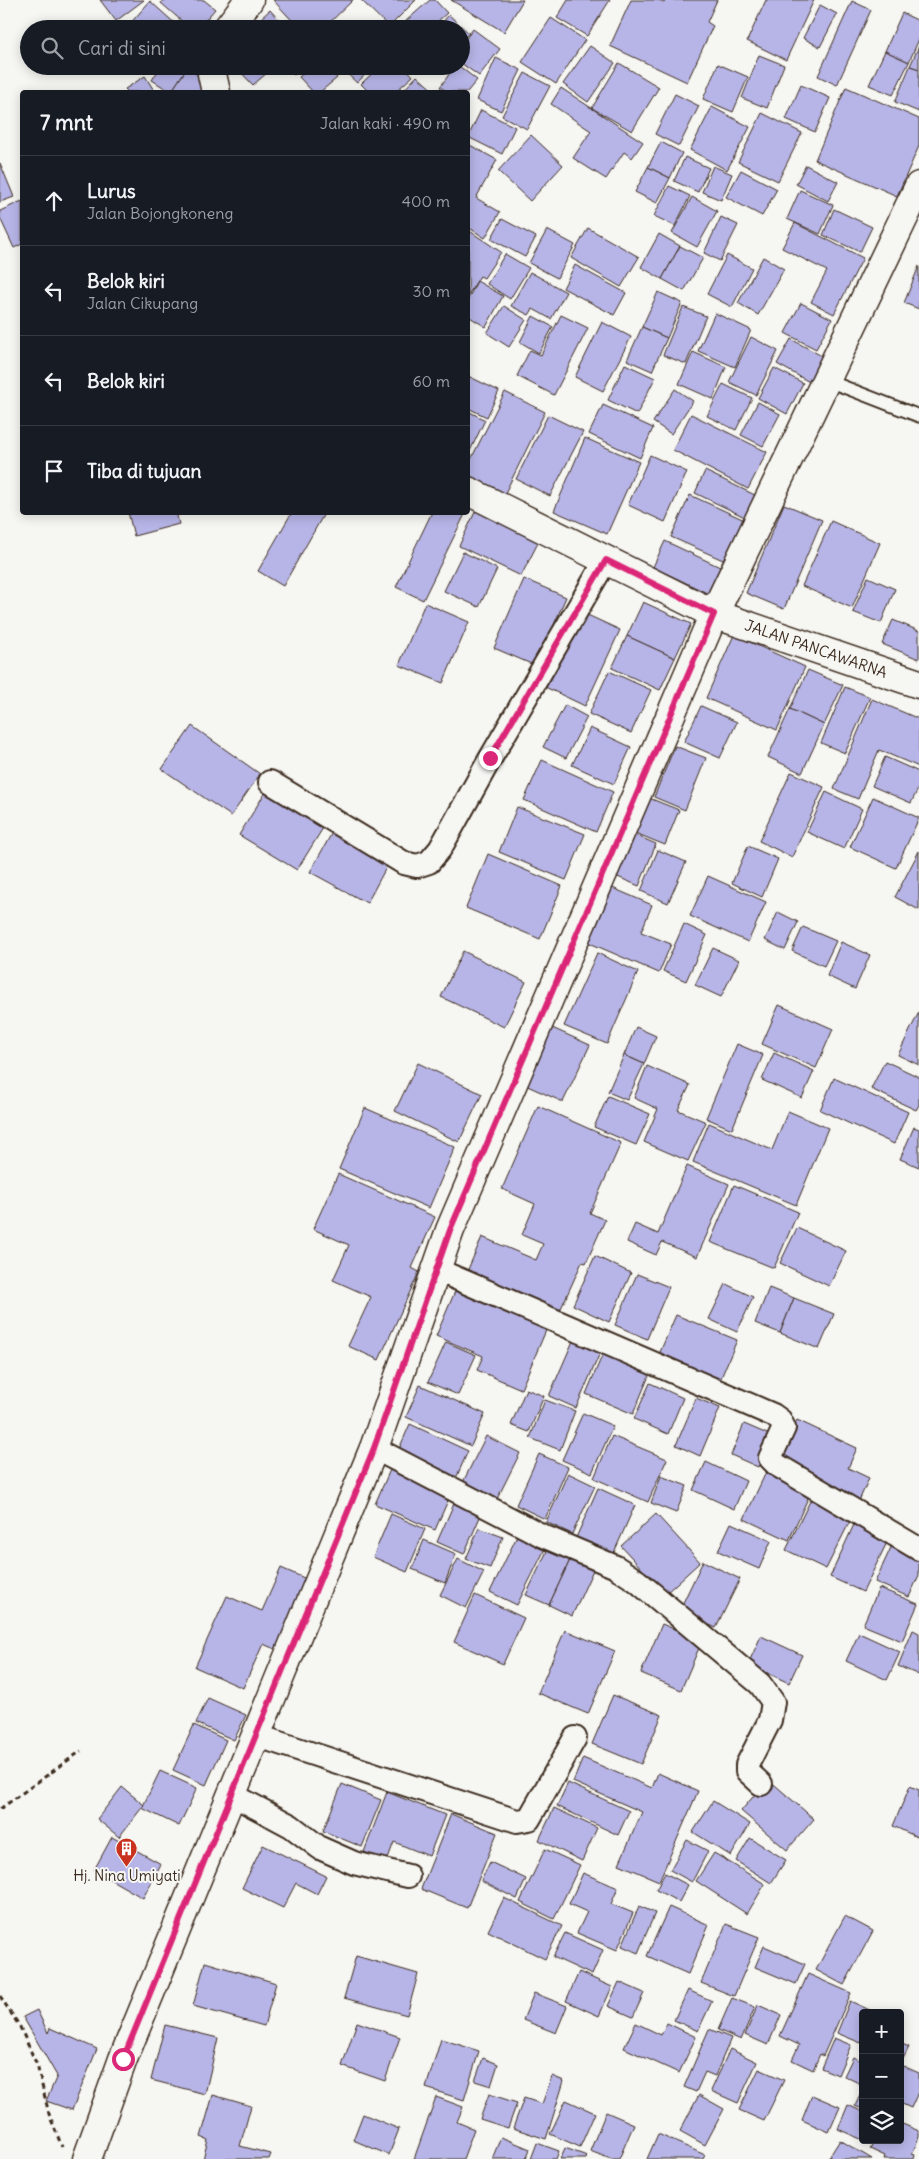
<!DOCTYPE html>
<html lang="id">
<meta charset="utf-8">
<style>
:root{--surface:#171b24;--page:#242831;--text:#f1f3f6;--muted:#9ea1a6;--line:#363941}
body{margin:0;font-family:Delius,sans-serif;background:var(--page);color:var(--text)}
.controls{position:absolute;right:15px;bottom:15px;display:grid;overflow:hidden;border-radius:5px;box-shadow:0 2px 12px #0003}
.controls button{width:45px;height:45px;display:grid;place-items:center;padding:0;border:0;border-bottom:1px solid var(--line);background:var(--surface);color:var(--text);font:25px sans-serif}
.stop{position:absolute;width:15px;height:15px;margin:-11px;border:4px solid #db2777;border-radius:50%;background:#fff}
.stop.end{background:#db2777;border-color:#fff;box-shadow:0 1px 5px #0008}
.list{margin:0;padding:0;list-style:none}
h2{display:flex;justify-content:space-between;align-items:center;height:65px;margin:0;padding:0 20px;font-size:21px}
h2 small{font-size:16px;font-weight:400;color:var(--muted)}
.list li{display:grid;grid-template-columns:32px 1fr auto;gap:15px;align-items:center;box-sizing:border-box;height:90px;padding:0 20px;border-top:1px solid var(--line)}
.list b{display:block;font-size:19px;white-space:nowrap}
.list p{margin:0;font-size:16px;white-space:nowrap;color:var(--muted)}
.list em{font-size:16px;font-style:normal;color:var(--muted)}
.icon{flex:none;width:28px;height:28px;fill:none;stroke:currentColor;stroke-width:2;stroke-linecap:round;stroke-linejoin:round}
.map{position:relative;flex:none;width:919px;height:2159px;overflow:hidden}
.search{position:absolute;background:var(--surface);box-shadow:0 2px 12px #0003;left:20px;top:20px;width:450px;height:55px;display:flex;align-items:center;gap:12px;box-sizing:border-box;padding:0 18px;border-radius:28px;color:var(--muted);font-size:19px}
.panel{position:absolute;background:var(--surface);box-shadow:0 2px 12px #0003;left:20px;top:90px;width:450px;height:425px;border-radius:5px}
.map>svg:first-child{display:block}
</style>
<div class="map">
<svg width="919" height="2159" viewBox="0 0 919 2159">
<rect width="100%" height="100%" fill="#f6f6f2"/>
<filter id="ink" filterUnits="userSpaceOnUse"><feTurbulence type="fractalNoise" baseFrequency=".02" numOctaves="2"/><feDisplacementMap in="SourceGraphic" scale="10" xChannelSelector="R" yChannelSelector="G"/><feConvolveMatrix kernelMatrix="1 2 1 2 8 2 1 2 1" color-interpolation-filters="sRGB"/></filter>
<g filter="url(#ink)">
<g fill="#b7b5e7" stroke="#3b2a1e">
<polygon points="100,0 144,0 116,21"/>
<polygon points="163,0 204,0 215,9 198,29 191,29 161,3"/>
<polygon points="273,0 353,0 323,29 300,29"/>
<polygon points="361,0 416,0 389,27"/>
<polygon points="430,0 435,0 447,13 429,29 412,29 406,21"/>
<polygon points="451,0 523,0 504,32"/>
<polygon points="568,0 610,0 587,36 557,18"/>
<polygon points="631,0 659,0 664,2 665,0 717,0 707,22 713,26 687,82 610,46"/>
<polygon points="766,0 814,0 786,60 747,41"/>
<polygon points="150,1 181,29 132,29 128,26"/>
<polygon points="852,1 871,10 837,85 818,76"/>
<polygon points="820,5 837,14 820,47 803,38"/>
<polygon points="270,10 287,29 251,29 250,28"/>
<polygon points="902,13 919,21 919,39 909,62 885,51"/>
<polygon points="449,15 469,33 461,41 461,29 436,29"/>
<polygon points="551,18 585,40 556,84 522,62"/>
<polygon points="473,29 500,49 479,76 461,63 461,45"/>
<polygon points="590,46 615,63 588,102 563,84"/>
<polygon points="919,46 919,69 910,66"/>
<polygon points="885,51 909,62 893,95 869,85"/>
<polygon points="759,55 784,65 767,108 742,98"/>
<polygon points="496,58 521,70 501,111 477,100"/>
<polygon points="619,63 659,87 632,131 592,108"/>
<polygon points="718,64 748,77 733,112 703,99"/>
<polygon points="161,66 185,66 187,68 171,92 152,80"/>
<polygon points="235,66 275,66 253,85"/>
<polygon points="285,66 303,66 294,75"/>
<polygon points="311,66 327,66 337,78 320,92 313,92 299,77"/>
<polygon points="339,66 373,66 357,83"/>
<polygon points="380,66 404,66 413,76 395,92 369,92 361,84"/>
<polygon points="455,66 459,66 477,80 467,92 448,92 440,87"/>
<polygon points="910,66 919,69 919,112 895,102"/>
<polygon points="187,68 209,82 202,92 171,92"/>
<polygon points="525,73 550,86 527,129 502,116"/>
<polygon points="145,76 155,92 128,92 125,89"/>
<polygon points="417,76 435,92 402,92"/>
<polygon points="801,85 830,98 815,132 786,119"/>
<polygon points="846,87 919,119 919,146 897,196 815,160"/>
<polygon points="561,88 643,142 632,158 624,152 606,179 573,158 591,131 551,104"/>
<polygon points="675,94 699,106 679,146 655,134"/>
<polygon points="712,107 750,127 727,170 690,150"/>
<polygon points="481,110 515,127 502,154 468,137"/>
<polygon points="762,113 802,133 778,181 738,162"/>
<polygon points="531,135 563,165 530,201 498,171"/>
<polygon points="661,142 682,153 670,178 648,167"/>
<polygon points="468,144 497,160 476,198 500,212 485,238 468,227"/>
<polygon points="685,157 709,168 698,192 674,181"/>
<polygon points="0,163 14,197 0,202"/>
<polygon points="806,165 838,182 828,201 796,184"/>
<polygon points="713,166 732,174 721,200 702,192"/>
<polygon points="648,167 670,178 657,203 635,192"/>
<polygon points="741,170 777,189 762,216 726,197"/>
<polygon points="669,186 690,196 675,226 654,216"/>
<polygon points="800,190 833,205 820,234 787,219"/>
<polygon points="692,197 717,211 697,247 672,233"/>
<polygon points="22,201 22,244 14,248 0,218 0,211"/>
<polygon points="834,209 872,227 860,252 823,235"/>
<polygon points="721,217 738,225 720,261 704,253"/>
<polygon points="502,219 536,237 525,257 491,239"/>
<polygon points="795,223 863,258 834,314 811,302 827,271 782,248"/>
<polygon points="588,228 639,257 621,287 571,258"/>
<polygon points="468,230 501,252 484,278 480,276 468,295"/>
<polygon points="547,230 575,245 557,278 529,263"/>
<polygon points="659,234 680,246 662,279 641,267"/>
<polygon points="680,246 703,258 684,291 662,279"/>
<polygon points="505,254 529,268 510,299 487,284"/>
<polygon points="727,255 752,268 732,307 707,294"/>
<polygon points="763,257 784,269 758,315 738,303"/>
<polygon points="575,265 626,293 614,315 563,288"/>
<polygon points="919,266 919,309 904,303"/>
<polygon points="530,272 566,292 551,319 533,309 529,315 511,306"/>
<polygon points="477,281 503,296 486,327 468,316 468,299"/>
<polygon points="658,292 682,303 667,338 642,327"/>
<polygon points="801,303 832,319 816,349 785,333"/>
<polygon points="504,306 526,320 509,347 487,333"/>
<polygon points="683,307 706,316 686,364 663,355"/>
<polygon points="715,313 751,330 735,367 698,351"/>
<polygon points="561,315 588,328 554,395 517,376 530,350 541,355"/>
<polygon points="533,316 553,327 539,353 520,342"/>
<polygon points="602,322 631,337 603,391 575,377"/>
<polygon points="642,327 667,338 652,371 627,360"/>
<polygon points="751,337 778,351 756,395 729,382"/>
<polygon points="791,339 827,359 813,384 777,364"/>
<polygon points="693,352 726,367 713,399 679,384"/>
<polygon points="625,364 655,378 637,414 608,400"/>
<polygon points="774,368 803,383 787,414 758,398"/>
<polygon points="468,376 499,391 487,417 468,408"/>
<polygon points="723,384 752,398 736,430 707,416"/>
<polygon points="675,389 693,401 671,434 653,422"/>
<polygon points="505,392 545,412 503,497 468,480 468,465"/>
<polygon points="758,402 780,414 763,446 741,435"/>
<polygon points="603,405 653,428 640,458 589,434"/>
<polygon points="468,411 485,420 469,453 468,452"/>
<polygon points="691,414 767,452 748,489 673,450"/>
<polygon points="548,415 583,432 550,496 516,479"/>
<polygon points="585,438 639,462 607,534 554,511"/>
<polygon points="650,455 687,472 665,522 628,505"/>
<polygon points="705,471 759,497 749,519 695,493"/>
<polygon points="690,495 751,523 732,564 671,537"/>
<polygon points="784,504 822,520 784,609 746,593"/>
<polygon points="476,510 539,541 521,576 459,546"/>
<polygon points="128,512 176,512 179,524 134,536"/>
<polygon points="292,512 325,512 283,586 258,571"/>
<polygon points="432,512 466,512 423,600 396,587"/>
<polygon points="831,521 880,543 852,608 802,586"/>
<polygon points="665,541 722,568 709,594 653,567"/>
<polygon points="463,552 497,569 479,607 444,591"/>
<polygon points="868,577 895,589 881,623 853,612"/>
<polygon points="524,579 566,597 536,666 494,648"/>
<polygon points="643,602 691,624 675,658 627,636"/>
<polygon points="425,603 469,622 443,683 399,665"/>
<polygon points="581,612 620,630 585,706 545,687"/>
<polygon points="893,620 919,631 919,659 882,644"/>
<polygon points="734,635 805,667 777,730 706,698"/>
<polygon points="627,636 675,658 660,690 612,668"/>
<polygon points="808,670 843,685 824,725 790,709"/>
<polygon points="609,671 651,690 631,733 589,714"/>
<polygon points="845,687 870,697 845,753 821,743"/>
<polygon points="872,699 919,719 919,767 879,750 858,799 834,789"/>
<polygon points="565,705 587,717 566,758 543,747"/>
<polygon points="701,706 737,722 720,758 684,742"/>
<polygon points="790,709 824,725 802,773 768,757"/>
<polygon points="192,726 260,774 231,816 162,769"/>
<polygon points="590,728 631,747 614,784 572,765"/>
<polygon points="675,746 706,758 685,810 654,797"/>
<polygon points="885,757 919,772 919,787 911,803 872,786"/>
<polygon points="542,760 613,792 596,832 524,800"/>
<polygon points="791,772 824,787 792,857 759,841"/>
<polygon points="268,788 326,823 297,870 239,835"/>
<polygon points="826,792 862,809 844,849 807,832"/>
<polygon points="873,797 919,818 896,868 850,847"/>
<polygon points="649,798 679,810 665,845 635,833"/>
<polygon points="517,807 585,834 566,880 499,852"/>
<polygon points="333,831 389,862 367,903 310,872"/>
<polygon points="630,833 656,844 639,886 613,875"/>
<polygon points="748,846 778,859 762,897 732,883"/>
<polygon points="658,850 686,862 668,903 641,891"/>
<polygon points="919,851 919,910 895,897"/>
<polygon points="488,854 562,886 540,939 466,908"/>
<polygon points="708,876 766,902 748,942 690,916"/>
<polygon points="608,886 652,905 641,932 671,944 659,973 585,941"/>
<polygon points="778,912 798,922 785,950 765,940"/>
<polygon points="684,924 707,935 686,981 663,971"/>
<polygon points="803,927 836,941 824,966 792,951"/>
<polygon points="841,942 870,955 855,989 827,976"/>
<polygon points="713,948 739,960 721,997 695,985"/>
<polygon points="463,951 526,982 504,1027 441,997"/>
<polygon points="597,953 638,972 607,1044 564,1026"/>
<polygon points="779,1005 833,1029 816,1068 762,1044"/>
<polygon points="919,1012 919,1065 898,1055"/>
<polygon points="550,1027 590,1045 563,1102 523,1084"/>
<polygon points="636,1027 656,1036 644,1064 624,1055"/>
<polygon points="737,1044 763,1055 732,1129 706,1118"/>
<polygon points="774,1053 814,1071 802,1098 762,1080"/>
<polygon points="624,1055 644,1064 627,1100 608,1092"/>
<polygon points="885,1061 919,1077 919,1105 916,1110 871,1089"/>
<polygon points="418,1063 482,1094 459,1142 395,1111"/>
<polygon points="647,1066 690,1085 678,1110 706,1122 688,1161 644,1142 658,1109 634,1098"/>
<polygon points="834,1078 908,1112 894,1144 820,1110"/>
<polygon points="608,1096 650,1114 636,1145 594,1127"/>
<polygon points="538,1106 621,1143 590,1213 605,1220 586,1263 582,1262 558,1315 466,1274 482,1237 536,1260 543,1244 522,1235 535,1204 502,1189"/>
<polygon points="365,1108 455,1147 429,1208 339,1169"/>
<polygon points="788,1111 828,1128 796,1205 693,1162 709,1123 772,1150"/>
<polygon points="914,1127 919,1129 919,1167 900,1159"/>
<polygon points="687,1166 729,1184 697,1257 662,1242 656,1255 627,1242 635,1224 658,1234"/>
<polygon points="338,1174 435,1217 412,1268 419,1272 379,1360 348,1346 371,1297 333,1280 349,1245 313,1229"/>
<polygon points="734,1185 798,1212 774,1268 710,1242"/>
<polygon points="797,1228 846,1251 829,1286 780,1263"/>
<polygon points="595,1256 631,1273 609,1322 573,1305"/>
<polygon points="637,1274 669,1287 647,1339 615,1325"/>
<polygon points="459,1282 547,1328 521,1389 477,1370 483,1356 436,1336"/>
<polygon points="726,1284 753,1297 737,1332 709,1319"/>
<polygon points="769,1288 794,1298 780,1333 755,1323"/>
<polygon points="794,1298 834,1314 819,1349 780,1333"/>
<polygon points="676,1315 737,1340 718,1385 657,1359"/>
<polygon points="576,1334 603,1346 576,1408 549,1396"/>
<polygon points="446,1342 476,1355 458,1395 428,1382"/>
<polygon points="604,1351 651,1371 633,1414 586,1394"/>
<polygon points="650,1383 683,1398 668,1434 634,1419"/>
<polygon points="420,1385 485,1414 471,1446 406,1417"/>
<polygon points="526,1389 544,1396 529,1432 511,1425"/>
<polygon points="696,1398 720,1408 700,1456 676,1445"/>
<polygon points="545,1400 575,1411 560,1450 530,1438"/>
<polygon points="583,1413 613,1426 592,1473 562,1460"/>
<polygon points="797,1420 857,1448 848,1468 869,1478 859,1501 777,1463"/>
<polygon points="410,1424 468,1451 453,1485 395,1458"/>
<polygon points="744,1424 772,1436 758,1467 731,1455"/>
<polygon points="486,1436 520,1453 497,1499 463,1482"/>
<polygon points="612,1436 667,1459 648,1502 594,1478"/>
<polygon points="539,1454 568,1467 545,1519 516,1505"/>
<polygon points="706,1462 746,1481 734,1509 693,1490"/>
<polygon points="393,1463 453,1489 435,1530 375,1504"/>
<polygon points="769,1466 813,1487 789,1540 744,1519"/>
<polygon points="568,1473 595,1486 572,1534 546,1522"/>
<polygon points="661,1476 687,1486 676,1513 651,1503"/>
<polygon points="598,1488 635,1505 612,1557 575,1540"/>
<polygon points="813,1495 853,1515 826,1569 786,1550"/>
<polygon points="456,1499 483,1510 464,1554 437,1542"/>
<polygon points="391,1514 425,1529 407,1572 373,1557"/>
<polygon points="656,1514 700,1562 665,1594 621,1546"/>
<polygon points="856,1520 890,1536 863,1592 830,1577"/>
<polygon points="731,1523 771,1541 759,1569 718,1551"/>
<polygon points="479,1528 503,1537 490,1568 466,1559"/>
<polygon points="520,1530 548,1543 517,1605 490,1592"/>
<polygon points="424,1540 456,1554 445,1583 412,1569"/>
<polygon points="894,1541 919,1553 919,1575 909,1597 875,1582"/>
<polygon points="548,1549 570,1560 549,1605 526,1595"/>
<polygon points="458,1559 484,1572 466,1608 440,1595"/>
<polygon points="570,1560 593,1570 572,1616 549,1605"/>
<polygon points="703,1561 740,1579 716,1628 679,1611"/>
<polygon points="281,1568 311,1581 280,1651 263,1644 243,1688 195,1667 227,1596 262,1611"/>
<polygon points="879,1588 918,1604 902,1641 863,1625"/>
<polygon points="475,1595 524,1618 503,1664 454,1642"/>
<polygon points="662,1624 702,1641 681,1690 641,1673"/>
<polygon points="565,1630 615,1651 588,1714 538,1693"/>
<polygon points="913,1630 919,1633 919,1675 898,1666"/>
<polygon points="859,1633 900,1652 887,1680 846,1661"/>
<polygon points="761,1636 802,1655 789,1683 748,1664"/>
<polygon points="613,1695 662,1715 641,1764 592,1744"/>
<polygon points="208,1698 246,1715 234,1740 196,1723"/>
<polygon points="194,1725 226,1740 206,1785 173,1770"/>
<polygon points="583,1758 652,1788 658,1773 698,1791 659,1881 619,1864 642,1812 573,1782"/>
<polygon points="160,1771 197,1788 179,1826 142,1808"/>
<polygon points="768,1779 814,1819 787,1850 741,1811"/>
<polygon points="568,1783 629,1811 618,1835 557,1806"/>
<polygon points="342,1784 381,1800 362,1847 323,1831"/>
<polygon points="910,1786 919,1790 919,1831 917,1837 893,1826"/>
<polygon points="122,1787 144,1805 119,1837 97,1819"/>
<polygon points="387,1792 445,1815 429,1856 394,1842 387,1861 364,1852"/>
<polygon points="713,1801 750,1824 731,1856 693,1832"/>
<polygon points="554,1808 597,1828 582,1861 539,1840"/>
<polygon points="451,1814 497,1833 467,1908 421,1889"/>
<polygon points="112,1837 161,1864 143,1898 94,1870"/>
<polygon points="750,1838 786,1860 771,1883 736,1861"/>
<polygon points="687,1840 708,1851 692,1882 670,1870"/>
<polygon points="263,1845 326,1876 317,1894 296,1883 283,1908 242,1888"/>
<polygon points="545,1849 580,1865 554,1919 520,1902"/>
<polygon points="714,1853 765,1884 747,1914 696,1881"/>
<polygon points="490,1862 526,1879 517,1899 481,1881"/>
<polygon points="583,1873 618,1888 611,1904 633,1913 617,1950 577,1933 587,1912 569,1904"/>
<polygon points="665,1873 688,1885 679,1902 656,1890"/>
<polygon points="504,1898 562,1926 545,1959 488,1931"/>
<polygon points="639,1906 655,1913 638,1953 622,1946"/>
<polygon points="669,1907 709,1925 688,1974 647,1956"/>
<polygon points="845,1916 873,1931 844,1985 816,1970"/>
<polygon points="726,1924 759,1937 734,1996 701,1983"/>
<polygon points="565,1933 603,1950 592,1975 553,1957"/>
<polygon points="764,1946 805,1964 796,1984 755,1967"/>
<polygon points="356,1956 418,1974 407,2015 344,1998"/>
<polygon points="205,1962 276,1983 264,2026 193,2006"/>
<polygon points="579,1972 612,1987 599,2016 566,2001"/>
<polygon points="808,1974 851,1993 823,2056 820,2054 813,2070 792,2060 799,2045 780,2036"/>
<polygon points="619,1982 644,1993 633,2017 608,2006"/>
<polygon points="688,1990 712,2001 698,2031 674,2020"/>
<polygon points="534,1993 567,2006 556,2033 523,2020"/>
<polygon points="732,1998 755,2007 741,2040 718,2030"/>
<polygon points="850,2001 874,2012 863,2013 863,2039 861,2043 837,2033"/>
<polygon points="758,2005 781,2015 768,2045 745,2035"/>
<polygon points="37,2010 48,2033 50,2028 97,2049 72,2110 46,2101 57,2076 23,2017"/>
<polygon points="357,2022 400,2037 385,2081 342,2066"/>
<polygon points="636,2023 661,2035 667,2023 696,2037 679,2073 624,2048"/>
<polygon points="165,2025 218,2038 205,2094 151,2080"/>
<polygon points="709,2029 731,2038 715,2076 705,2072 696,2092 684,2087"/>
<polygon points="834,2038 851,2045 838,2075 821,2068"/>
<polygon points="441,2039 479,2051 464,2100 426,2088"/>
<polygon points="900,2043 909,2047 900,2065"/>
<polygon points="730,2049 757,2062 738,2103 711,2091"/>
<polygon points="853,2057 863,2062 863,2085 844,2076"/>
<polygon points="483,2058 498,2064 491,2086 475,2081"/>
<polygon points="903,2066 919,2073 919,2090 911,2108 900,2103 900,2072"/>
<polygon points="759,2069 784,2080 764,2121 739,2110"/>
<polygon points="552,2076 564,2081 546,2139 513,2128 524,2098 542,2104"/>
<polygon points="863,2089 863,2109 855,2106"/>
<polygon points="489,2094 517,2103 508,2128 480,2119"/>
<polygon points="213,2095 251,2106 240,2146 271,2154 269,2159 203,2159 208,2140 201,2137"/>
<polygon points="699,2095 724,2109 705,2145 680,2131"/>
<polygon points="812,2095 840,2107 829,2132 802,2120"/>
<polygon points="436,2097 463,2107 457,2122 474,2129 463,2159 414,2159"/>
<polygon points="566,2100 595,2113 580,2147 550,2134"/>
<polygon points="848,2105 863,2112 863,2140 838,2129"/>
<polygon points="606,2112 634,2124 619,2159 611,2159 590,2151"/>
<polygon points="363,2114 399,2129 389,2155 353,2140"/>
<polygon points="900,2123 919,2131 919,2137 912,2154 915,2155 914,2159 884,2159 885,2156 870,2149 874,2140 900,2140"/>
<polygon points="658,2134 705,2155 703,2159 647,2159"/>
<polygon points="501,2137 530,2149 526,2159 492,2159"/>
<polygon points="840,2140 872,2159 828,2159"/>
<polygon points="537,2143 559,2151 556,2159 531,2159"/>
<polygon points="565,2148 587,2156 586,2159 560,2159"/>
</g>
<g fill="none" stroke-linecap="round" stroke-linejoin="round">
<defs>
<polyline id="service" points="826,380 919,416"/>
<g id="minor">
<polyline points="270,782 404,863 417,866 429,862 440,849 490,759 606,560"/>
<polyline points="435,1269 773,1415 780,1420 784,1428 770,1458 777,1465 919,1549"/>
<polyline points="374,1448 543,1536 616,1567 637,1581 760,1684 773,1702 770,1720 747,1765 747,1771 761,1784"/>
<polyline points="255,1735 517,1821 529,1819 575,1738"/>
<polyline points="231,1794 291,1826 320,1848 354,1863 408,1876"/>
</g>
<g id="secondary">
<polyline points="227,29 249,0"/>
<polyline points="214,66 212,74 216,92"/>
<polyline points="468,491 714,614 919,684"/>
<polyline points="87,2159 123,2059 374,1448 450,1230 714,614 919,186"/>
</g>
</defs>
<use href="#service" stroke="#3b2a1e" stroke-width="15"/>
<use href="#minor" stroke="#3b2a1e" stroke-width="26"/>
<use href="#secondary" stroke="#3b2a1e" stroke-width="31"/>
<g stroke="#3b2a1e" stroke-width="3" stroke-dasharray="5 4" stroke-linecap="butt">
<polyline points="0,1809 81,1751"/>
<polyline points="0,1996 20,2027 37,2065 49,2114 62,2147"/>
</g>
<use href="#service" stroke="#f6f6f2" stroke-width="11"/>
<use href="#minor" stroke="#f6f6f2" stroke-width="22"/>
<use href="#secondary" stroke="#f6f6f2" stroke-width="28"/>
</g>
</g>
<g fill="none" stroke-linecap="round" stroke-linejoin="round" filter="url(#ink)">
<polyline stroke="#db2777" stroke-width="6" points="123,2059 374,1448 450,1230 714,614 606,560 490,758"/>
</g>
<defs>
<symbol id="building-pin" viewBox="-11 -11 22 30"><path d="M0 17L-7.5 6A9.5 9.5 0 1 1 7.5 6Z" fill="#c8321e" stroke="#f6f6f2"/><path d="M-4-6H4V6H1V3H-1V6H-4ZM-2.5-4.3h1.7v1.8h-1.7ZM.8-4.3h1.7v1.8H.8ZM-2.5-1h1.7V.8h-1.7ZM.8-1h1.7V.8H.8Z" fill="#fff"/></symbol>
</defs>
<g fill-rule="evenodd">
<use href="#building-pin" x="114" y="1836" width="25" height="34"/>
</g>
<g text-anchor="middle" stroke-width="4" stroke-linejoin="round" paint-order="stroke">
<g font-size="15" fill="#3b2a1e" stroke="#f6f6f2">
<text transform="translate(816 649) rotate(19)" y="5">JALAN PANCAWARNA</text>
</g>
<g font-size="15" fill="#3b2a1e" stroke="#f6f6f2">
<text x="127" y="1881">Hj. Nina Umiyati</text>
</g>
</g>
</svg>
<div class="controls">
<button>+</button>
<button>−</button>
<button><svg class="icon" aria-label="layers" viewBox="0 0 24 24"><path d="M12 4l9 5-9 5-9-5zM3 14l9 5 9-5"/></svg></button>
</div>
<div class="stop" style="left:123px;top:2059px"></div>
<div class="stop end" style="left:490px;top:758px"></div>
<div class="search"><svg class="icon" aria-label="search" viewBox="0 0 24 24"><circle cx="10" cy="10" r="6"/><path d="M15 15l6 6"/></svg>Cari di sini</div>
<section class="panel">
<h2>7 mnt<small>Jalan kaki · 490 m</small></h2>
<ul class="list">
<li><svg class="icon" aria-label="ahead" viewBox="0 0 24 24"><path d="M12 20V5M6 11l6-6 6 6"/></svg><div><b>Lurus</b><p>Jalan Bojongkoneng</p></div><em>400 m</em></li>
<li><svg class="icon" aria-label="left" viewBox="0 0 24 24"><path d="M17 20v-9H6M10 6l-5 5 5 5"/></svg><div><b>Belok kiri</b><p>Jalan Cikupang</p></div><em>30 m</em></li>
<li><svg class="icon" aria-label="left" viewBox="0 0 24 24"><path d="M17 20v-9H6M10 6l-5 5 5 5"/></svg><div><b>Belok kiri</b></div><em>60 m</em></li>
<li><svg class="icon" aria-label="arrive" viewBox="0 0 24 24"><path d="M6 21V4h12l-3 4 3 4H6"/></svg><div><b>Tiba di tujuan</b></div></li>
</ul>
</section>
</div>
